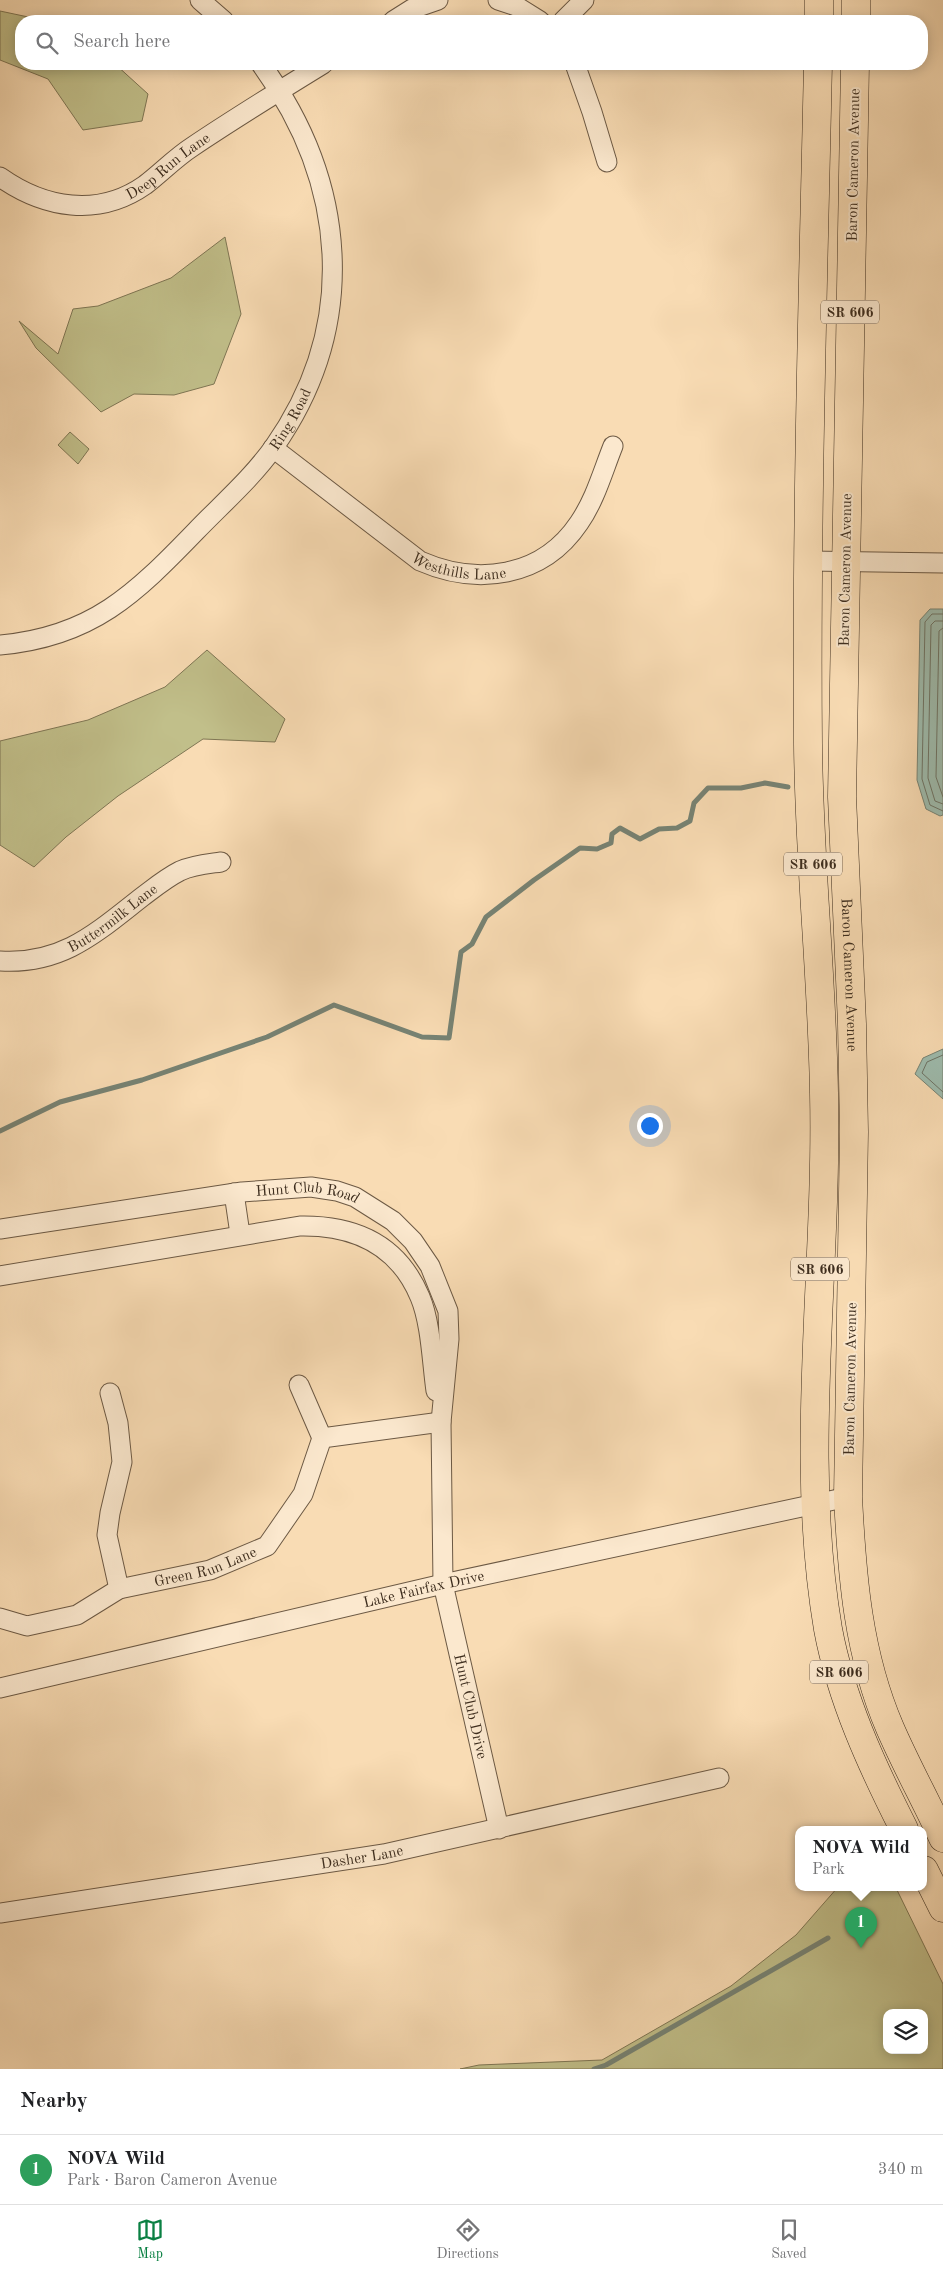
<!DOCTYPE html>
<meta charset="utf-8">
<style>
:root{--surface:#fff;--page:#f6f6f6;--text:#202124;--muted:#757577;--line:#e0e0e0;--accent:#0b8043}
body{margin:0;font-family:"Old Standard TT",serif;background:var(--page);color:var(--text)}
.controls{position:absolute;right:15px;bottom:15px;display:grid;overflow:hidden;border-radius:10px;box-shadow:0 2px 12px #0003}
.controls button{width:45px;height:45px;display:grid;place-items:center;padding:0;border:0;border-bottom:1px solid var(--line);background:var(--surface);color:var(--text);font:25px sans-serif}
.you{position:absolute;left:649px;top:1125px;width:18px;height:18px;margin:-12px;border:4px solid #fff;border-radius:50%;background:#1a73e8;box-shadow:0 0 0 8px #1a73e833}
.badge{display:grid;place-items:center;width:32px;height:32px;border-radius:50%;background:var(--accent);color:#fff;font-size:16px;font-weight:700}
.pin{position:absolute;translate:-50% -41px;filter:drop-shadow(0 1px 2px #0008)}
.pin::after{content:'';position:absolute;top:26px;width:18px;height:15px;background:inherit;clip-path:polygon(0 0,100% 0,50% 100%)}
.popup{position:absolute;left:795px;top:1826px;width:132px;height:65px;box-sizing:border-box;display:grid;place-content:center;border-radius:10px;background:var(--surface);filter:drop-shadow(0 1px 4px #0005);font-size:16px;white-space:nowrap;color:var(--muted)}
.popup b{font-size:19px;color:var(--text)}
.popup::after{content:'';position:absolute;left:50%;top:100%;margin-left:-10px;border:10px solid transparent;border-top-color:var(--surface)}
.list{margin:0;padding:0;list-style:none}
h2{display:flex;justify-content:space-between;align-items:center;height:65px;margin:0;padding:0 20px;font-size:21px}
h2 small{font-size:16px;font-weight:400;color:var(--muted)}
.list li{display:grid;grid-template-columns:32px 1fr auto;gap:15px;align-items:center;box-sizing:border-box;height:70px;padding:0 20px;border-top:1px solid var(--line)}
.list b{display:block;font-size:19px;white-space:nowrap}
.list p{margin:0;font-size:16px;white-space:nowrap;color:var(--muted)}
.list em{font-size:16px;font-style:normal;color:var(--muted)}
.icon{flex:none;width:28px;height:28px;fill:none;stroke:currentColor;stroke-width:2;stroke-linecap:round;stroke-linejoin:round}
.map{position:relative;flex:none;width:943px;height:2069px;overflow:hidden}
.search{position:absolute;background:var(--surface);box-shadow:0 2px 12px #0003;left:15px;right:15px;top:15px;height:55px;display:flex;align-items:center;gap:12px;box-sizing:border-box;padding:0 18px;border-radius:20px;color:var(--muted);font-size:19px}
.sheet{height:135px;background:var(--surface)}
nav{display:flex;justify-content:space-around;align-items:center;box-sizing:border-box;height:70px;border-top:1px solid var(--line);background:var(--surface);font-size:14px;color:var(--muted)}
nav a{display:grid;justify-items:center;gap:2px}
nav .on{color:var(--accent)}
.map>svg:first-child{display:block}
</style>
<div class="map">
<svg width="943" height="2069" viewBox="0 0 943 2069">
<rect width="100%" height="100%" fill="#f9dcb4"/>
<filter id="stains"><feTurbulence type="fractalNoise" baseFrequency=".004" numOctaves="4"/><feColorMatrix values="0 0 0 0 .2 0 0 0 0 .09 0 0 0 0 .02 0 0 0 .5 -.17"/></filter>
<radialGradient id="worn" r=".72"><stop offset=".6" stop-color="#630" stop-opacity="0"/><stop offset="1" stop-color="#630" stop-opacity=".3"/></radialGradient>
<g fill="#c1bf8a" stroke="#7f7654" fill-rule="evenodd">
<polygon points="0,11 47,21 21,21 21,64 115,64 148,94 142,121 83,130 48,79 0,60"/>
<polygon points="225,237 241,314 214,384 174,395 134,394 101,412 36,348 19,321 58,354 73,309 98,306 171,278"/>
<polygon points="70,432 89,449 78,464 58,445"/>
<polygon points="207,650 285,719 275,742 203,739 118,796 66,837 34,867 0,845 0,741 88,720 165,687"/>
<path d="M838,1887H895L897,1890L943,1984V2069H460L479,2065L602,2060L731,1986L796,1935ZM887,2013H924V2050H887Z"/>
</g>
<g fill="#9ebcae" stroke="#778374">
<polygon points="930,609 943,609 943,815 940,816 926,809 917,780 920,620"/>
<polygon points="943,1049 943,1099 915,1074 923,1058"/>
</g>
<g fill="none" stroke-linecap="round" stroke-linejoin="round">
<g stroke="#6e7466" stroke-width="1">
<polyline points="943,614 932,614 925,622 922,779 930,805 943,811"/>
<polyline points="943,621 935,621 931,625 928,778 935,801 943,804"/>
<polyline points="943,628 939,631 936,777 943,797"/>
<polyline points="943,1055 927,1062 922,1073 943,1092"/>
</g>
<g stroke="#778374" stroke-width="5">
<polyline points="0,1131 60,1102 142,1080 267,1037 334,1005 422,1037 449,1038 461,952 472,944 486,917 534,880 580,848 597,849 611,843 612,834 620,828 640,839 659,829 677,828 690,821 694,803 708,788 741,788 765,783 788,787"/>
<polyline points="594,2069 606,2065 828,1938"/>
</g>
<defs>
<g id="minor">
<polyline points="200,0 224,21"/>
<polyline points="498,0 516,6 540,21"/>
<polyline points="393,21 412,9 438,0"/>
<polyline points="563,21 584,0"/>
<polyline points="575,64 592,112 607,162"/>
<path id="s1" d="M0,177C44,208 98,218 145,185C161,173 175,158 192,147C235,118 279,91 323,64"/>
<path id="s2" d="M273,448L420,561C477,586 542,578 579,523C595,500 603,471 613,446"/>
<polyline points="809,561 943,563"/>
<path id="s3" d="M0,645C92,637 135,594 196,531C222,504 252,478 274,447C360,324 347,182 261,64"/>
<path id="s4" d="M0,961C62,965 96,933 142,897C154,888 166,878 180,871C193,865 207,864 221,862"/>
<polyline points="234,1193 240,1234"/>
<path id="s5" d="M0,1229L242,1192L311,1187L337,1191L355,1197L393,1221L413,1241L430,1266L448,1311L449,1339L441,1422L443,1584L499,1829"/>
<path d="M0,1276L300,1226C354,1225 398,1244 420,1297C431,1323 432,1363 436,1391"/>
<polyline points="299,1385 322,1438"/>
<polyline points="110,1393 118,1423 122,1462 110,1513 107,1535 119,1589"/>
<path id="s6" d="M0,1618L27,1626L77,1615L119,1589L210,1570L267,1546L303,1494L322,1438L441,1422"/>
<path id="s7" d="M0,1688L443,1584L848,1497"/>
<path id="s8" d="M0,1913L384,1854L719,1778"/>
</g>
<g id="primary">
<polyline points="819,21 819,0"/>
<polyline points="856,21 856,0"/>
<path d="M818,64C813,290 806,517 808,744C809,860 822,976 824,1093C828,1271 798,1452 828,1629C841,1699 872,1766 904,1829"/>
<path id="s9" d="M855,64L842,797L852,1024L854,1132L848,1497C852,1576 858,1654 890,1728C906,1765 926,1801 943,1838"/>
<polyline points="924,1870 943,1908"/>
</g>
</defs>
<use href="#minor" stroke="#6c5944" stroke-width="21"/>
<use href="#primary" stroke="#3d2d1e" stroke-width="29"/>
<use href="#minor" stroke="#fbe8ce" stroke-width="19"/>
<use href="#primary" stroke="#f9dcb4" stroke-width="28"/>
</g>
<g text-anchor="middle" stroke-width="4" stroke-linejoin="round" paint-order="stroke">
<g fill="#fbe8ce" stroke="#766553" stroke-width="1">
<rect x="821" y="300.5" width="58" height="23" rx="4"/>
<rect x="784" y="852.5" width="58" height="23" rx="4"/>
<rect x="791" y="1257.5" width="58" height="23" rx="4"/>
<rect x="810" y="1660.5" width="58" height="23" rx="4"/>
</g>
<g font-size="14" font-weight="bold" fill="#3d2d1e">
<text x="850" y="317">SR 606</text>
<text x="813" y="869">SR 606</text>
<text x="820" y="1274">SR 606</text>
<text x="839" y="1677">SR 606</text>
</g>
<g font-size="15" fill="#3d2d1e" stroke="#fbe8ce">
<text dy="5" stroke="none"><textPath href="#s1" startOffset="185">Deep Run Lane</textPath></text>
<text transform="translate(853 165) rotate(-89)" y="5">Baron Cameron Avenue</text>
<text dy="5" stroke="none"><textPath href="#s3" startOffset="380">Ring Road</textPath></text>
<text dy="5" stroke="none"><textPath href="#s2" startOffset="225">Westhills Lane</textPath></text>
<text transform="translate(845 570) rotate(-89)" y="5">Baron Cameron Avenue</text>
<text dy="5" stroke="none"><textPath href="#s4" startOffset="124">Buttermilk Lane</textPath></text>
<text dy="5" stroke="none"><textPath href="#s9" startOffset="911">Baron Cameron Avenue</textPath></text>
<text dy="5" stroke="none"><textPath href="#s5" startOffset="311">Hunt Club Road</textPath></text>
<text transform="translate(850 1379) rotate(-89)" y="5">Baron Cameron Avenue</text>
<text dy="5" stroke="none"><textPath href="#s6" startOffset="218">Green Run Lane</textPath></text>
<text dy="5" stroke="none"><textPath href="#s7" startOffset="435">Lake Fairfax Drive</textPath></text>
<text dy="5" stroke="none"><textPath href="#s5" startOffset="910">Hunt Club Drive</textPath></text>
<text dy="5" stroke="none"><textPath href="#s8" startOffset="366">Dasher Lane</textPath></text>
</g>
</g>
<rect width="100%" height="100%" filter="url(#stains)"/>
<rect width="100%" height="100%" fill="url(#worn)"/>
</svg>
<div class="controls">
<button><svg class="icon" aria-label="layers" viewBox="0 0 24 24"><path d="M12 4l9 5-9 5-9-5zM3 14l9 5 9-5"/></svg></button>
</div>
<div class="you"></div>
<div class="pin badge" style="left:861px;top:1948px;background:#2e9e5b">1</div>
<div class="popup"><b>NOVA Wild</b>Park</div>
<div class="search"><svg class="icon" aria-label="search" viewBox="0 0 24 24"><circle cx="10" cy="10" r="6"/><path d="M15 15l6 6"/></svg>Search here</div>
</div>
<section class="sheet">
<h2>Nearby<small></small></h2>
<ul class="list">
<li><span class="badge" style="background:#2e9e5b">1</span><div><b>NOVA Wild</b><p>Park · Baron Cameron Avenue</p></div><em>340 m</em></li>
</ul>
</section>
<nav>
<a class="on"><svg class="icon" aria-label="map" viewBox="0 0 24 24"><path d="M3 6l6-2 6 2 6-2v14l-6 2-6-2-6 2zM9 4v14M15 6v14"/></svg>Map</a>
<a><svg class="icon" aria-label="directions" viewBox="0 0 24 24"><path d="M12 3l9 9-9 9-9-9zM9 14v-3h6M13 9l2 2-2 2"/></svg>Directions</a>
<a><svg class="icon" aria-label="saved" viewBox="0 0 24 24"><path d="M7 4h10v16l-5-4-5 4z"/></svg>Saved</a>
</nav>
